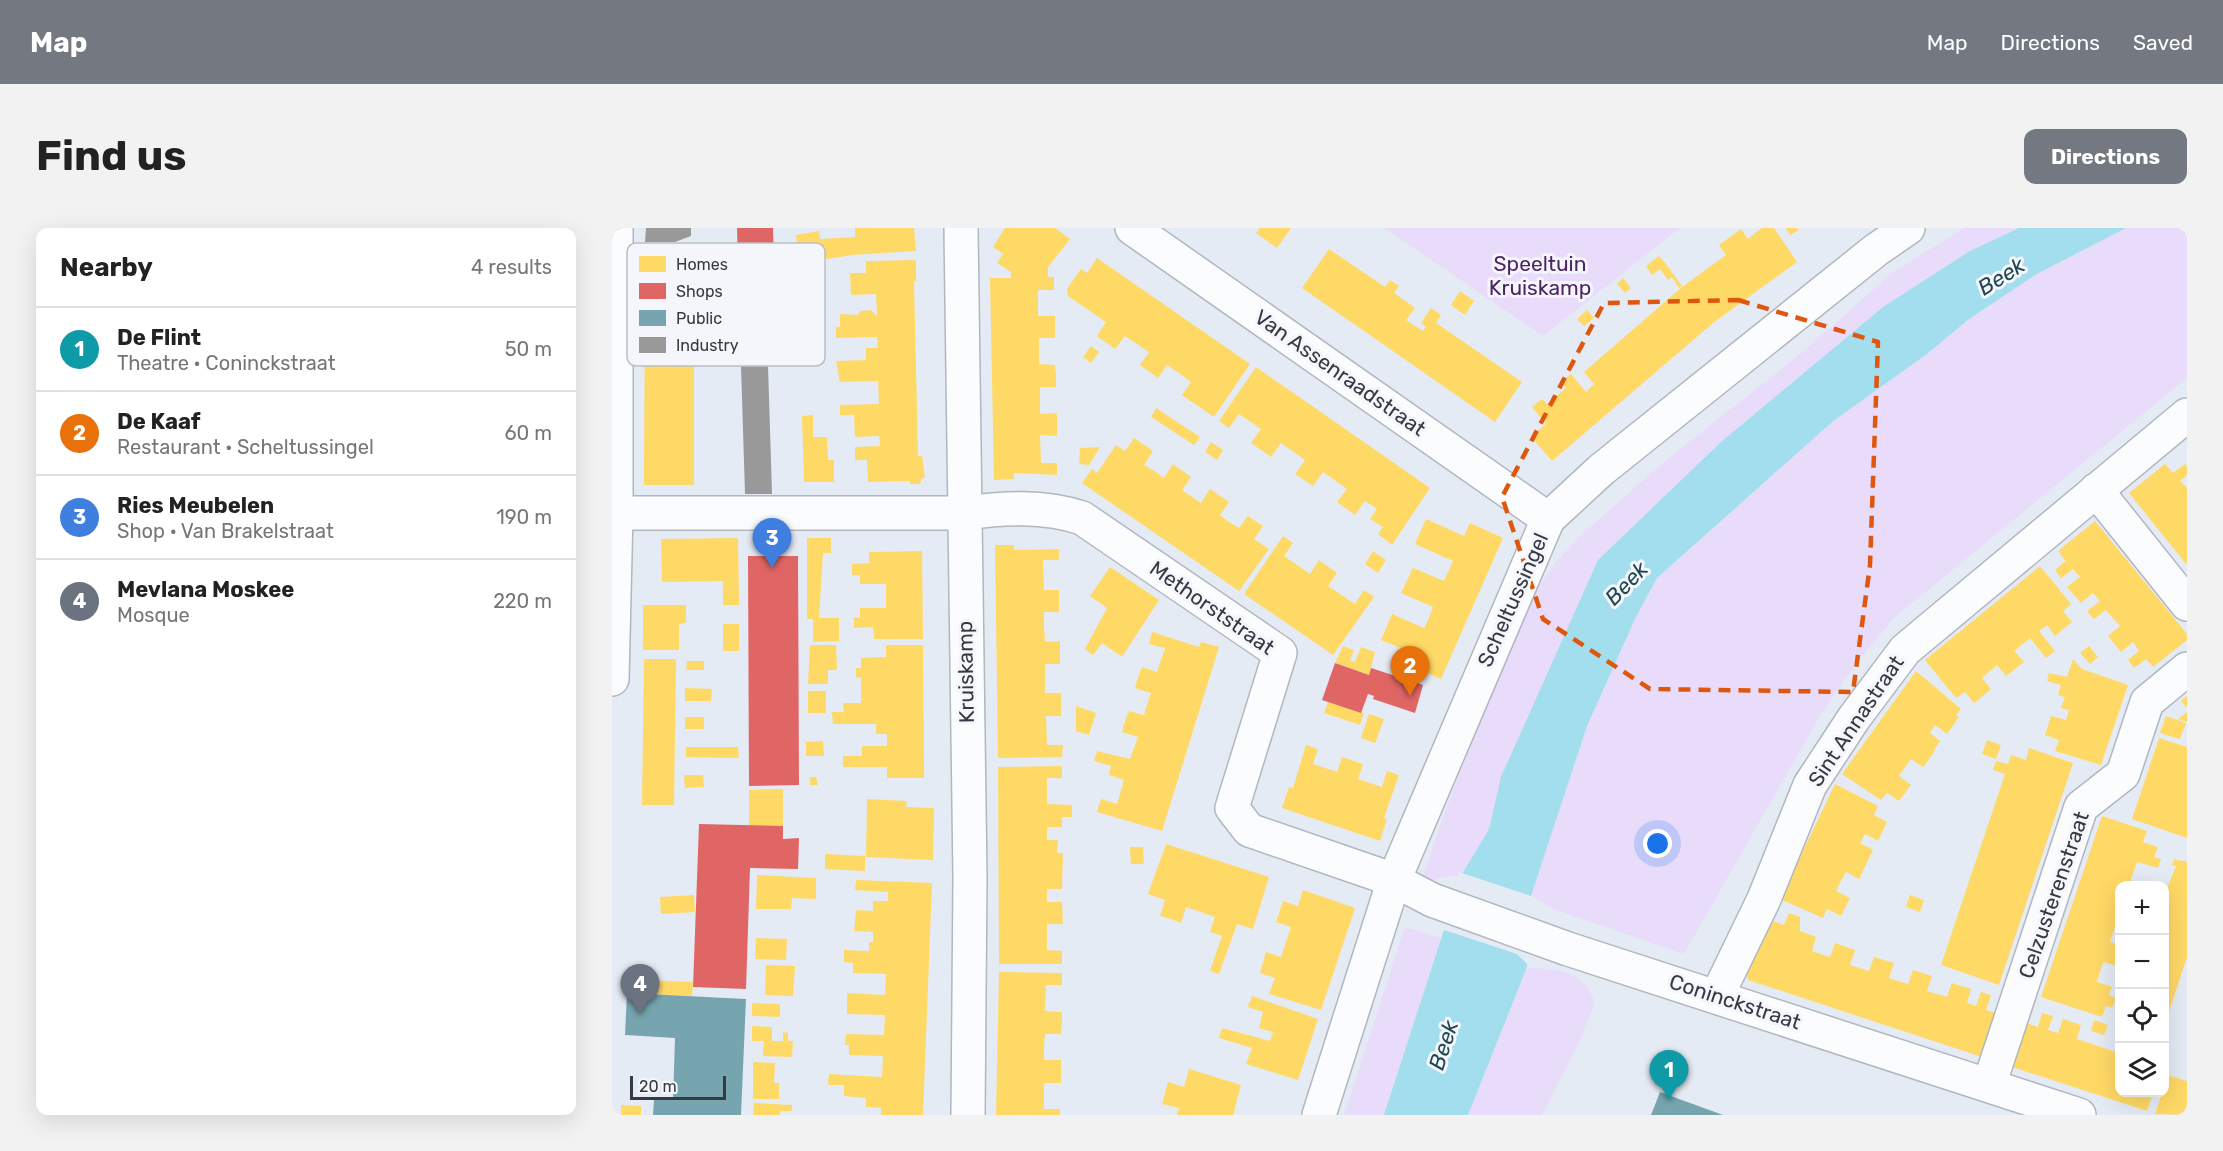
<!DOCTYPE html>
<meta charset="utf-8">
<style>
:root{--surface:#fff;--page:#f2f2f2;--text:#222;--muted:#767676;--line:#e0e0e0;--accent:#737881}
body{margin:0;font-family:Rubik,sans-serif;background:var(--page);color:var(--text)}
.controls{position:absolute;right:18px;bottom:18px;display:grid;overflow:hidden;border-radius:12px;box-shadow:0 6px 24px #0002}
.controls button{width:54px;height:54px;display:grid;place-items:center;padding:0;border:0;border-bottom:2px solid var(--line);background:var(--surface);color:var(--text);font:30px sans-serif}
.scale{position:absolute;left:18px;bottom:15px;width:96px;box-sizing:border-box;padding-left:6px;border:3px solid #353a42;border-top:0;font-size:16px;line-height:21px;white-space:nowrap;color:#353a42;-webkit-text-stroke:4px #f4f6fb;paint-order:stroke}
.you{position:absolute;left:1046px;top:616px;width:21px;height:21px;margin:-15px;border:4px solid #fff;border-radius:50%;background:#1a73e8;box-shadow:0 0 0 9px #1a73e833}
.badge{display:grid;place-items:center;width:39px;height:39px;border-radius:50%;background:var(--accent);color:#fff;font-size:20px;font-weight:700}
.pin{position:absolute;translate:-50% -50px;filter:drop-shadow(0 2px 3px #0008)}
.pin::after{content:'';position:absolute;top:32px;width:21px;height:18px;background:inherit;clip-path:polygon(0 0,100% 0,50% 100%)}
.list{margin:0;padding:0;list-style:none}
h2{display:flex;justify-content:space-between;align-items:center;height:78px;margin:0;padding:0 24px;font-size:26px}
h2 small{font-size:20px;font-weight:400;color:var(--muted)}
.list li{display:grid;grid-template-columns:39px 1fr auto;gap:18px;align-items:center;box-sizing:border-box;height:84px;padding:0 24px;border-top:2px solid var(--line)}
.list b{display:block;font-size:22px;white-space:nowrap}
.list p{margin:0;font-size:20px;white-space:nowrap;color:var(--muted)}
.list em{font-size:20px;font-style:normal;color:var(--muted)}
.icon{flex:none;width:33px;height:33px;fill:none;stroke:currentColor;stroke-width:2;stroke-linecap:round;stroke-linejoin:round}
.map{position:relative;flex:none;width:1575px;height:887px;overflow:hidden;border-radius:12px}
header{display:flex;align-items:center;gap:36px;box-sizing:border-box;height:84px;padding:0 30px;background:var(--accent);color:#fff}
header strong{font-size:28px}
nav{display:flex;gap:33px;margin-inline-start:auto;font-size:21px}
.intro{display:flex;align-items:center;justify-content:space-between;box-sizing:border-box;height:144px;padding:0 36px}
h1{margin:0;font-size:42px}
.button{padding:15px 27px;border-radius:12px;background:var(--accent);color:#fff;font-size:21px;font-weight:700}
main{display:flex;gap:36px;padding:0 36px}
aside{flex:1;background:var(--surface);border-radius:12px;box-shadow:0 6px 24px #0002}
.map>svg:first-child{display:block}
</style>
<header>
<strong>Map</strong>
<nav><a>Map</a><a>Directions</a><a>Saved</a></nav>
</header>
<div class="intro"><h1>Find us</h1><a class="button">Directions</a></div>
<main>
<aside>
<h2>Nearby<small>4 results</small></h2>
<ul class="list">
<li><span class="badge" style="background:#0f9aa8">1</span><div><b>De Flint</b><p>Theatre · Coninckstraat</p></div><em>50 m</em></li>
<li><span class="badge" style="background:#e8710a">2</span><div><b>De Kaaf</b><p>Restaurant · Scheltussingel</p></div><em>60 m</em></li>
<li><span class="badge" style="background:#3f7fe0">3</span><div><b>Ries Meubelen</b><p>Shop · Van Brakelstraat</p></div><em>190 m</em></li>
<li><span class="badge" style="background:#6b7280">4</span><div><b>Mevlana Moskee</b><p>Mosque</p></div><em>220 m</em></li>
</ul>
</aside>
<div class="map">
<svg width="1575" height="887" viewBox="0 0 1575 887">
<rect width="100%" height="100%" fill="#e5ebf5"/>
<g fill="#e8dcfa">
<polygon points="772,0 1068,0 931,108"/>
<polygon points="1352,0 1407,0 1358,23 1271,79 1110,213 986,332 890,549 877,601 850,646 809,654 834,581 906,397 924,363 943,335 967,309 1053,233 1192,123 1281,44"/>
<polygon points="1514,0 1575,0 1575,150 1283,389 1246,433 1209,486 1072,726 941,681 919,668 975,498 1024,389 1045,350 1220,194 1315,126 1357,91 1423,47"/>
<polygon points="793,699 829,710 772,887 732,887"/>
<path d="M915,739C951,744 966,738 983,774L970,808L930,887H856Z"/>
</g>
<polygon fill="#a2deed" points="1407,0 1514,0 1423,47 1357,91 1315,126 1220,194 1045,350 1024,389 975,498 919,668 915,739 856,887 772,887 850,646 877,601 889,549 986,332 1110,213 1271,79 1358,23"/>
<polygon fill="#e5ebf5" points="847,644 922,669 917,744 917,738 905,726 829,701"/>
<g fill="#ffd966">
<polygon points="243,0 302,0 304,23 241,27 188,35 184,7 207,3 208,11 243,9"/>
<polygon points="393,0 443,0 458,11 436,39 436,49 442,49 442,62 426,62 426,88 443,88 443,110 427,110 427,136 443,137 444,147 444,159 428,159 428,186 445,185 445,208 428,207 429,235 445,235 445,247 402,245 402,251 382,252 378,50 399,50 399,44 385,35 391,26 381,19"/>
<polygon points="648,0 679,0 665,20 644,5"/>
<polygon points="1150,0 1162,0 1185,34 1101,95 940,233 919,209 934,196 920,179 930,171 935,176 954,160 949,154 959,146 974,164 982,156 972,144 1070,59 1114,27 1107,17 1129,1 1136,11"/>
<polygon points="1174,0 1185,0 1187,2 1178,7"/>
<polygon points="717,21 773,59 778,52 787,58 782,65 803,80 794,92 811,103 814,99 809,95 819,80 829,87 824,95 910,154 883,194 690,60"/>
<polygon points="1047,28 1054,36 1070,58 1067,60 1060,49 1056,52 1048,41 1040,47 1034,38"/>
<polygon points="485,30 638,136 602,189 570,167 579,154 567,145 555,137 546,150 528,137 537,124 513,108 503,121 485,108 494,94 456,68 455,61 469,41 475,45"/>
<polygon points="304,32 304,53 302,53 306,228 310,228 313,250 310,250 308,256 298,256 298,253 256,254 255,232 243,232 243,219 268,218 267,208 243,209 242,187 228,187 228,177 267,176 266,153 228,154 224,133 254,132 254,120 266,120 265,109 224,110 224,99 228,99 228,86 245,87 249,83 259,82 265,88 264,66 239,67 238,45 254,45 254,33"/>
<polygon points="54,33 65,33 65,37 82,37 82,257 32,257 33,37 54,37"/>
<polygon points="1011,50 1019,60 1013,65 1005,56"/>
<polygon points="848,63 862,73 853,87 839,77"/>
<polygon points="975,82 982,90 972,98 965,91"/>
<polygon points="479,118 487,124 479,135 471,129"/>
<polygon points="644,139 818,260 780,317 766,306 771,299 758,291 765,281 753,273 743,287 725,274 735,261 711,244 701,258 683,246 693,232 669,215 659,229 639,215 649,201 627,186 617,200 607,193"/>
<polygon points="544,180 588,209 582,217 539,189"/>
<polygon points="201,187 201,209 215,209 216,232 222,232 222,254 192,254 190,188"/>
<polygon points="522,210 541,223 532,237 541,242 552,250 561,236 579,249 570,262 589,275 598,261 617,274 608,287 617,294 627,300 636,288 651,298 642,311 657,321 627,363 470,255 480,241 485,245 504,217 513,223"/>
<polygon points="599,214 611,222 605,232 593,224"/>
<polygon points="488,219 477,237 467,236 468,220"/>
<polygon points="1553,236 1561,245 1573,236 1575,239 1575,247 1568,253 1575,260 1575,337 1517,265"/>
<polygon points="814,291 852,308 858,295 891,310 829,451 796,437 801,425 769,412 780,386 812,400 817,390 821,379 789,365 801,340 832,353 841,333 803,316"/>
<polygon points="1483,293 1575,406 1575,412 1541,439 1534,431 1522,440 1516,432 1527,423 1521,414 1509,424 1496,408 1508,398 1494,382 1482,391 1475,383 1488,373 1481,365 1469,375 1455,359 1468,349 1461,341 1449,350 1443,342 1454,333 1446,323"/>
<polygon points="671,308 681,315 672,328 698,346 707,332 725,345 716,358 743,376 752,362 762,369 721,427 632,366"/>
<polygon points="126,310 127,377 111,377 111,353 50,354 49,311"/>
<polygon points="195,310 219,310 219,325 211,325 207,390 227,390 227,413 201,414 201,391 195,391"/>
<polygon points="383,317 402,317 402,322 447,321 447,332 431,332 432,362 447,362 447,384 432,384 432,399 433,414 448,413 448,436 433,436 433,465 449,465 449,488 434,488 435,517 451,517 450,529 386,530"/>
<polygon points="310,323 311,411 262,411 261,399 242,400 242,389 248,390 248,380 274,380 274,356 248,356 248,347 240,347 240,336 257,335 257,324"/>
<polygon points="761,323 774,332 766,345 753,336"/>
<polygon points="1428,338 1459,376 1451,383 1460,394 1443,408 1435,397 1427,403 1443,423 1434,430 1418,410 1402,423 1412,434 1394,448 1385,437 1370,450 1379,461 1362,475 1353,464 1344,470 1313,432"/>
<polygon points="498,339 547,372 510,429 490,415 481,427 473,421 495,380 478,368"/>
<polygon points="31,377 74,377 74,395 67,396 67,422 31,422"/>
<rect x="111" y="396" width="16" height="27"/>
<polygon points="540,404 587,419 589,414 607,419 550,603 485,584 489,571 505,576 512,552 497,547 499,538 482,533 485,523 518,531 526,509 510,504 513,493 517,483 532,487 539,465 523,460 526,449 530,439 545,444 553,420 537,416"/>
<polygon points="198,417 224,417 225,442 216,442 216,456 196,456"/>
<polygon points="274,417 311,417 312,550 275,550 275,539 231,539 231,528 250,528 250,518 275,518 275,506 264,506 264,496 221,496 220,484 232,484 231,475 249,475 249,450 244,449 244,440 249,440 249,430 274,429"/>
<polygon points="731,418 742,422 738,433 743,434 749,419 763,424 757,447 723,435"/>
<polygon points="1477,418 1486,429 1478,436 1468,425"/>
<polygon points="32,431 64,431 62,577 30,577"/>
<polygon points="1461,431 1470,441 1516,457 1489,537 1443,523 1447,512 1433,507 1439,488 1454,492 1457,482 1449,480 1453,469 1446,467 1449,457 1435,453 1437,445 1455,449"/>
<polygon points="75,433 92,433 92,442 74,442"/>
<polygon points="1304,443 1349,481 1344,487 1347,489 1335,506 1323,497 1318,505 1328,513 1322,522 1323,523 1311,539 1299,531 1293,539 1287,548 1299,557 1287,573 1275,565 1269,572 1230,546"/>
<polygon points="73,460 100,461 99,473 73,473"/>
<rect x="196" y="463" width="18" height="22"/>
<polygon points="1575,468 1575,480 1569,473"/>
<polygon points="716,474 752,485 748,497 712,485"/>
<polygon points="464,478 484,485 477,507 464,503"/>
<polygon points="1575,484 1575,494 1566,491"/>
<polygon points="757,486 772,491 763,515 749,510"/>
<polygon points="1554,488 1574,495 1568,511 1548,505"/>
<rect x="73" y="489" width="19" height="12"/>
<polygon points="1547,510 1575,519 1575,610 1520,591"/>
<polygon points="1375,512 1389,517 1384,531 1370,526"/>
<polygon points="211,513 212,528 194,528 194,514"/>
<polygon points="694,517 706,521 701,536 725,544 730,529 751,536 746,551 770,559 775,543 787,547 772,590 775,591 768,613 670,580 677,559 681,560"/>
<polygon points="74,519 126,519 127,530 74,529"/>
<polygon points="1417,520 1461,535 1387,757 1329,737 1393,546 1381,542 1384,533 1396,536 1399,527 1414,532"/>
<polygon points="450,538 450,550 435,550 435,576 460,577 460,589 450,589 450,599 435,599 435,612 446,612 445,625 451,625 450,661 435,661 435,674 450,674 451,696 435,696 435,722 450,723 450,736 387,736 386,539"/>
<polygon points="72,547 91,547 92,559 73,560"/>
<polygon points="198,549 204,549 206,557 198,557"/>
<polygon points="1223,556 1266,578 1262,587 1275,594 1266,613 1253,606 1248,615 1261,622 1247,651 1234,644 1229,653 1224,663 1238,670 1229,688 1215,681 1211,690 1168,671"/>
<polygon points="171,561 171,598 137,598 137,562"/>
<polygon points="255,571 295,573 294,579 322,580 321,632 254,629"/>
<polygon points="1490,588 1535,603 1531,614 1546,619 1542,629 1549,631 1546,640 1525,634 1518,654 1529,657 1508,657 1508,695 1505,694 1498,714 1508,717 1508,733 1506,738 1491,734 1485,754 1500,759 1497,767 1504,770 1500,780 1494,778 1490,789 1429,769"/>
<polygon points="554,616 657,649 641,701 625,696 607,746 598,743 610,708 598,704 603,689 574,679 569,695 559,691 548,688 553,672 536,666"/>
<polygon points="518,619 531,619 532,636 519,636"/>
<polygon points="213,626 253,628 253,643 213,641"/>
<polygon points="1562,631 1575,634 1575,729 1553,796 1552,668 1564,638 1560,637"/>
<polygon points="145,647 204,650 204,671 180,670 179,681 144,681"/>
<polygon points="244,652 320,655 311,887 269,887 269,880 254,879 254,870 232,868 232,857 216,857 217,846 270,849 271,828 237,827 237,817 233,817 234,806 272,807 273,787 235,786 235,765 273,767 274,746 241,745 241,735 232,734 232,722 257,723 257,714 261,714 261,704 242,703 244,682 261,683 261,673 276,673 276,664 243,662"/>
<polygon points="691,662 743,680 709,782 657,766 663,750 648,745 654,724 669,729 679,699 664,694 671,673 686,678"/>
<polygon points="82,667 83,684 49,686 48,669"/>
<polygon points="1298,667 1312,672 1308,684 1294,679"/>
<polygon points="1177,685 1188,689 1188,703 1204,709 1200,723 1218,729 1223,715 1243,722 1238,737 1257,743 1262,729 1282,735 1277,750 1286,753 1296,756 1301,742 1320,748 1315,763 1335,769 1340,755 1359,761 1355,775 1364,778 1369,764 1379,767 1374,782 1384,785 1370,829 1136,752 1135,747 1156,696 1161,693 1172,697"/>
<polygon points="144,710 175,711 174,732 143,731"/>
<polygon points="154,737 183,738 181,768 153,767"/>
<polygon points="387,744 450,745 450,757 434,757 433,783 450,784 450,795 449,806 433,806 432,819 432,832 449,832 449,855 432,855 432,881 448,881 448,887 384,887"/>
<polygon points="34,752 81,754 80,768 33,766"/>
<polygon points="640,768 706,791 686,852 634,836 640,820 607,810 610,800 658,813 661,804 647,800 651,784 636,779"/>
<polygon points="140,775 168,776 168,789 140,788"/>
<polygon points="1430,785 1441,788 1436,802 1446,805 1451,791 1469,797 1465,811 1504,824 1508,815 1508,864 1541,864 1535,883 1400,839 1414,795 1426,799"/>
<polygon points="1482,792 1496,797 1492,807 1479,803"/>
<polygon points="140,798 160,799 160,813 171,813 171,804 176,805 176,813 181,813 180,829 151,828 152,813 140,813"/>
<polygon points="141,834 163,835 162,855 167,855 167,871 141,871"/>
<polygon points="577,841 629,857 621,887 565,887 567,880 550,876 556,854 572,859"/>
<polygon points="1556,847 1575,853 1575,887 1543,886"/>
<polygon points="142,875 180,877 180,883 168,883 168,887 141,887"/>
<polygon points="9,877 29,878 29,887 9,887"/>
</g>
<g fill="#e06666">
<polygon points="125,0 161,0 162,33 178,33 180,73 127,74"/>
<polygon points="136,328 186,328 187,557 137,558"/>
<polygon points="723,435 757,447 759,440 811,457 803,485 761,471 762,468 756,466 749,485 710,472"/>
<polygon points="87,596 171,598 171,611 187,610 186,641 138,640 134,761 81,759"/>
</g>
<g fill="#76a5af">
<polygon points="15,765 134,771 129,887 41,887 42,871 61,872 63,810 13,807"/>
<polygon points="1048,864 1111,887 1039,887"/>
</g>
<g fill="#999">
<polygon points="34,0 79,0 79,8 63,14 33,14"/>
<polygon points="154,73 160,266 133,266 127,74"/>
</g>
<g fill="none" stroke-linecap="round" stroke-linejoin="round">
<defs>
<g id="minor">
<polyline points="349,0 358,650 356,887"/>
<polyline points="520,0 936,291"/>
<polyline points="1484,262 1575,376"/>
<path d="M0,285H351C391,280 431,277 470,290L668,425L620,580L637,602L782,652L820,672L956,721L1467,887"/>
<polyline points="0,451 4,285 4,0"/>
<polyline points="1105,768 1152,671 1198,557 1242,490 1293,422 1575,187"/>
<polyline points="1377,857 1469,579 1511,546 1535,474 1575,441"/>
<polyline points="707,887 782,652 936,291 989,242 1264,22 1296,0"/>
</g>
</defs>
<use href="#minor" stroke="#b1b6bf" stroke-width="36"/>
<use href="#minor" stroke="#fbfcfe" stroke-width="33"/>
</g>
<path fill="none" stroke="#df570f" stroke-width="4.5" stroke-dasharray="12 8" stroke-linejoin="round" d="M1126,72L1266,114L1258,337L1241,464L1038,461L931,391L890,269L992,75Z"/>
<g text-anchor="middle" stroke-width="6" stroke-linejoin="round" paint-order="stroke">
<g font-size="21" fill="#4d2566" stroke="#f4f6fb">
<text x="928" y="43">Speeltuin<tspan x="928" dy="24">Kruiskamp</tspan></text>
</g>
<g font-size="21" fill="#353a42" stroke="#f4f6fb">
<text transform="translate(728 145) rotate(35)" y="7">Van Assenraadstraat</text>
<text transform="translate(901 372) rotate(-66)" y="7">Scheltussingel</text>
<text transform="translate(600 380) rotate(35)" y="7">Methorststraat</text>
<text transform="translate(354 444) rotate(-91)" y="7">Kruiskamp</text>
<text transform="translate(1244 493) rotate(-56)" y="7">Sint Annastraat</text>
<text transform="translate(1442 667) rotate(-71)" y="7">Celzusterenstraat</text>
<text transform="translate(1123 774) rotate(18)" y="7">Coninckstraat</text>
</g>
<g font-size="22" font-style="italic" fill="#214850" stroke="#f4f6fb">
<text transform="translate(1389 48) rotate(-32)" y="8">Beek</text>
<text transform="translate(1014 355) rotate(-46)" y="8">Beek</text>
<text transform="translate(831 817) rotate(-72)" y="8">Beek</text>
</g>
</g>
<rect x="15" y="15" width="198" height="123" rx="9" fill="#f4f6fb" stroke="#bbbec4" stroke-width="1.5"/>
<rect x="27" y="28" width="27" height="16" fill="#ffd966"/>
<rect x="27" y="55" width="27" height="16" fill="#e06666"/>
<rect x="27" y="82" width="27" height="16" fill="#76a5af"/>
<rect x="27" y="109" width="27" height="16" fill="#999"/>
<g font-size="16" fill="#353a42">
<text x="64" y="42">Homes</text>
<text x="64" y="69">Shops</text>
<text x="64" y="96">Public</text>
<text x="64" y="123">Industry</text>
</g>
</svg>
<div class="controls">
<button>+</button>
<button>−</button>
<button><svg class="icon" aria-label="locate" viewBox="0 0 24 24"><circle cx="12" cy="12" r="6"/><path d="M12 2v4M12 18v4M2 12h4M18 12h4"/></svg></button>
<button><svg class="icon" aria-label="layers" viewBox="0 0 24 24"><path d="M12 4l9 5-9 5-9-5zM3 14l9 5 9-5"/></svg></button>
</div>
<div class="scale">20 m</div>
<div class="you"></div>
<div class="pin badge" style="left:1057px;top:872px;background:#0f9aa8">1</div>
<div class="pin badge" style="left:798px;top:468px;background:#e8710a">2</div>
<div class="pin badge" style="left:160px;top:340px;background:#3f7fe0">3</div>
<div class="pin badge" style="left:28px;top:786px;background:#6b7280">4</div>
</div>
</main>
